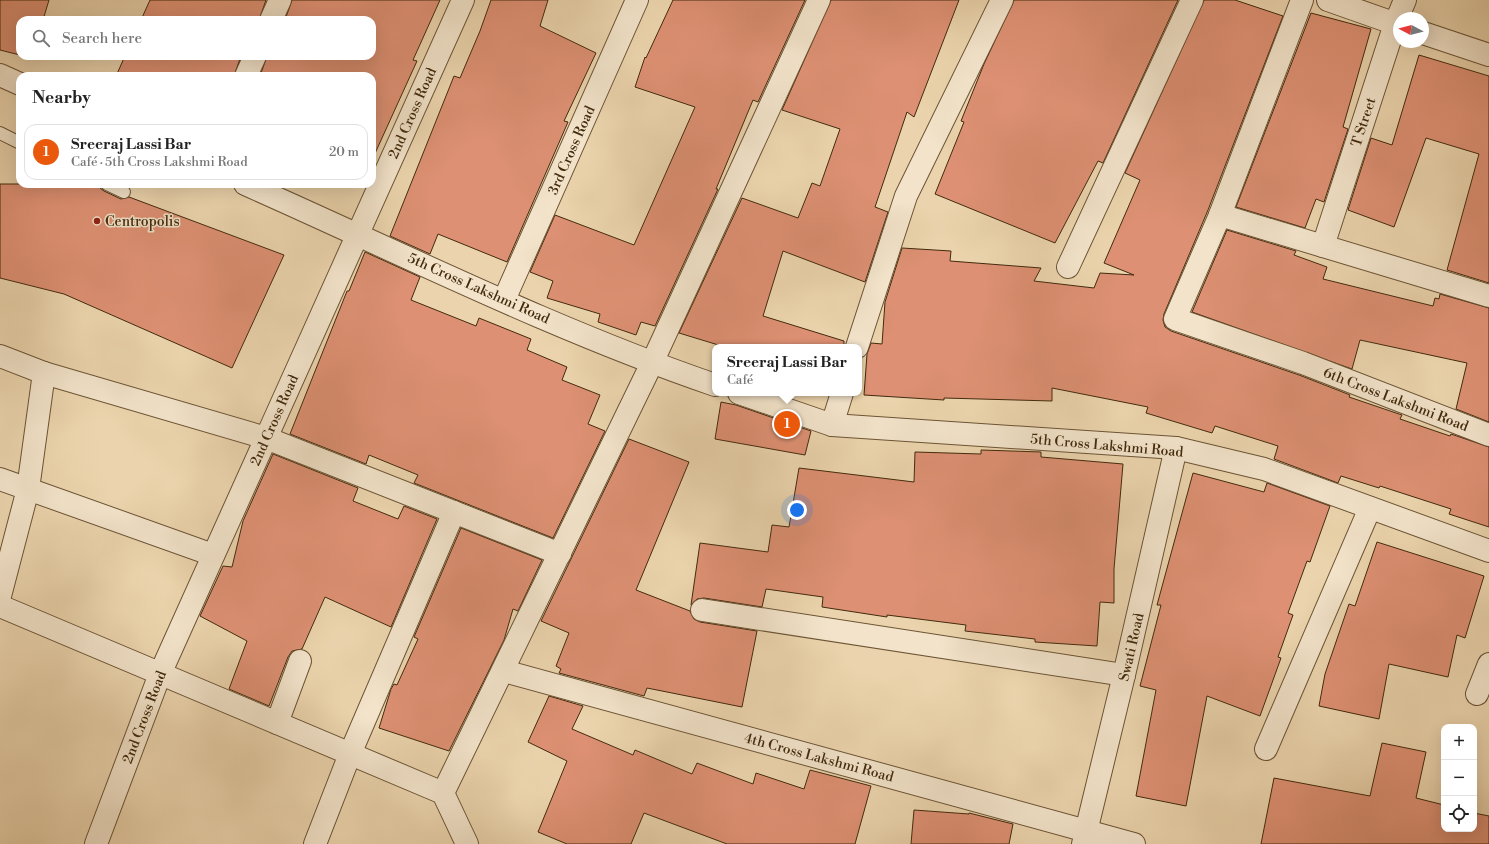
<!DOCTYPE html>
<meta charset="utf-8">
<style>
:root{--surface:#fff;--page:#f2f2f2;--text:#222;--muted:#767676;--line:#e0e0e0;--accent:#ea580c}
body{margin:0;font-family:"Libre Bodoni",serif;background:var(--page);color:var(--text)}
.controls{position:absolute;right:12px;bottom:12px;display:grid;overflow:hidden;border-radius:8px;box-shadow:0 4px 16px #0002}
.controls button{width:36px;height:36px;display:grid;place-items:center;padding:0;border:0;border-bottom:1px solid var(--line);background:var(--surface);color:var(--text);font:20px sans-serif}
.compass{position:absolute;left:1393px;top:12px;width:36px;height:36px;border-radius:50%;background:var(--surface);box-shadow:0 4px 16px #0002;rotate:277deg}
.you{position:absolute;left:797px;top:510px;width:14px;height:14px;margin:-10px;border:3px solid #fff;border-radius:50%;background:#1a73e8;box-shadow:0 0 0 6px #1a73e833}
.badge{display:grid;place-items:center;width:26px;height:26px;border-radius:50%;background:var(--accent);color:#fff;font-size:13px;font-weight:700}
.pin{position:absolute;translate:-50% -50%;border:2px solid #fff;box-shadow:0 1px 4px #0006}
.popup{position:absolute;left:712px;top:344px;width:150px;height:52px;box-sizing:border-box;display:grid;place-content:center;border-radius:8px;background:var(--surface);filter:drop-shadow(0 1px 3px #0005);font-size:13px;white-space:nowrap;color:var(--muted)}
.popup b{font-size:15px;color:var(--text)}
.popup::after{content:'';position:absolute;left:50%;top:100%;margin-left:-8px;border:8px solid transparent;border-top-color:var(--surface)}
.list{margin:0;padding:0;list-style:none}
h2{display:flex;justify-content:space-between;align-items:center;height:52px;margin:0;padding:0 16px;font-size:17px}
h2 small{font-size:13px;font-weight:400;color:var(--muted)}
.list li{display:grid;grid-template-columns:26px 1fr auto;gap:12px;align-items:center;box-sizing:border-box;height:56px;margin:0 8px 8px;padding:0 8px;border:1px solid var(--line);border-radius:12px}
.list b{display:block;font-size:15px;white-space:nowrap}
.list p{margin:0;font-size:13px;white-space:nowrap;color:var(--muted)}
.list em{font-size:13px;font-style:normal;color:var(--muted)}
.icon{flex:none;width:22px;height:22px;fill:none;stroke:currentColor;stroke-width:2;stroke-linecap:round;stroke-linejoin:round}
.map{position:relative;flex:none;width:1489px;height:844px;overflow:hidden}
.search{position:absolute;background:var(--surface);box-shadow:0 4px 16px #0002;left:16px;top:16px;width:360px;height:44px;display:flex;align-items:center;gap:10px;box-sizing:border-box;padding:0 14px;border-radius:12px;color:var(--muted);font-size:15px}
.panel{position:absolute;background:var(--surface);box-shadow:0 4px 16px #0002;left:16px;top:72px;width:360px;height:116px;border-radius:12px}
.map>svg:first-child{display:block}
</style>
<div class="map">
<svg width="1489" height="844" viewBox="0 0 1489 844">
<rect width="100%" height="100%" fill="#ebd4ad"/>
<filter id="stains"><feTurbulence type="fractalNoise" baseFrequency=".005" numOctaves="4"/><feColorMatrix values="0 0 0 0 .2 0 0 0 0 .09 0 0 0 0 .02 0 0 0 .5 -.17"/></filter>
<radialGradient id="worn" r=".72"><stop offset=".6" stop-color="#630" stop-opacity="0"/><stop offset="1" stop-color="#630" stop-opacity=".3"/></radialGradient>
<g fill="#dd9073" stroke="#422a0d">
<polygon points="0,0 49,0 43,20 20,20 20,55 0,50"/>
<polygon points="150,0 266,0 259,20 141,20"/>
<polygon points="292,0 440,0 413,60 417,61 372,160 372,76 260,76 267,56 372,56 372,20 285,20"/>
<polygon points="491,0 548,0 540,26 596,53 564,121 568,122 507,262 438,234 430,254 390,236 454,76 460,78 480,31"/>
<polygon points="673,0 805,0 758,102 753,100 716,189 718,189 655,326 641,322 636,335 598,322 600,314 547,298 553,281 530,272 555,215 634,245 695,107 635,87 645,57 646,58"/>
<polygon points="831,0 959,0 914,117 907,112 875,207 888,212 865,282 783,251 763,316 844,341 844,347 725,347 679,333 742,198 798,218 812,183 820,186 840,129 782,110"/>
<polygon points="1014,0 1178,0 1103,163 1098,161 1055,243 935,194 964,122 961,121 984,64"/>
<polygon points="1204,0 1235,0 1283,16 1208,210 1164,314 1163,320 1165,327 1171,331 1299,375 1345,393 1350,395 1349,397 1402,415 1400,419 1450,436 1451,434 1489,447 1489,527 1449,514 1451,509 1380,486 1379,488 1341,476 1338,483 1274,459 1278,446 1215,426 1212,433 1146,413 1148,407 1052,388 1052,401 944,398 944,400 864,395 867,354 871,343 882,344 885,302 902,248 951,251 950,261 1041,268 1034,281 1094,288 1100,273 1134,275 1104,263 1140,180 1125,173"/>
<polygon points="1311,13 1371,29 1343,127 1348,129 1324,202 1316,199 1305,228 1236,207"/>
<polygon points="1419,55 1489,76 1489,283 1447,270 1479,154 1426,138 1394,227 1348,210 1371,138 1392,145"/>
<polygon points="125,56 241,56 234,76 116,76"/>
<polygon points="0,184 95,184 104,191 121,199 129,197 284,255 232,368 64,294 0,278"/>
<polygon points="1227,230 1296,251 1294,255 1327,267 1323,279 1433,306 1435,298 1439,299 1440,294 1489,308 1489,422 1456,409 1467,363 1360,340 1352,369 1192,312"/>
<polygon points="365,252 420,277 411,300 476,326 479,318 531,339 527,350 567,367 562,380 600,395 588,424 605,431 553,538 414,483 418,475 369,455 366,464 290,434 347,291 349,291"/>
<polygon points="721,402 736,405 811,431 805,455 715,439"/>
<polygon points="629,439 689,462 636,590 690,611 694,619 700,622 757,631 742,707 647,688 644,696 559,673 561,669 556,666 569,633 541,621"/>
<polygon points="981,450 1041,452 1041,457 1123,464 1114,569 1114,603 1100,602 1097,646 1035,642 1035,639 965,631 966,625 887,615 887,617 822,607 823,597 766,589 762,607 704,598 697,599 691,605 700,543 768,552 772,525 789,527 799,468 914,482 915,452 981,454"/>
<polygon points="273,454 358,488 353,501 398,519 404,506 437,519 391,627 325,597 302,649 292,651 288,657 269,706 229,689 247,641 200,616 223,566 232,567 243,521"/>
<polygon points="1193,473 1264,492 1267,483 1330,506 1310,562 1307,561 1288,613 1293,615 1278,657 1281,658 1260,716 1207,696 1186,806 1136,796 1156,690 1140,686 1161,605 1157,605"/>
<polygon points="461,528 542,560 518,611 513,609 504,640 449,751 379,728 391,689 394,684 397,685 418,639 414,637"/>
<polygon points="1377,542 1484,576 1465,638 1457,635 1448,677 1389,664 1379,719 1319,706 1325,674 1349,604 1355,606"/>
<polygon points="549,696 583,706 572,729 633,755 635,750 692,774 697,763 753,784 756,773 804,789 810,770 871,786 855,844 727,844 644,813 631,844 567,844 538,832 567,761 528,742"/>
<polygon points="1382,743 1426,752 1416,798 1444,805 1444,829 1474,829 1474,813 1489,816 1489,844 1261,844 1274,778 1370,796"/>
<polygon points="914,810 969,814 969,813 1013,824 1009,844 911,844"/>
</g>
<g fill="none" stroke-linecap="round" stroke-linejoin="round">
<defs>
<g id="lane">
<polyline points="0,133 20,143"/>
<polyline points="107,184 124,192"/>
</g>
<g id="street">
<polyline points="1302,0 1220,215 1175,319 1303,363 1489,435"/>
<polyline points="1328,0 1399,25"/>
<polyline points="271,20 280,0"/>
<polyline points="1423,33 1489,55"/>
<polyline points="0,75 20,84"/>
<polyline points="246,76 255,56"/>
<path d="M245,184C401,253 554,330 715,385"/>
<polyline points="1220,215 1489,296"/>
<polyline points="1323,246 1395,24 1405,0"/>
<polyline points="1068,267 1192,0"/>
<polyline points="504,300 637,0"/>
<polyline points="857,347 906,196 1002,0"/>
<polyline points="0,356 44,373 266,438 560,554"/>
<polyline points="739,393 832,425 1176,448 1264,469 1489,551"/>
<polyline points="832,425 842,393"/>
<polyline points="0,479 213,555"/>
<polyline points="0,596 28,489 44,373"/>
<polyline points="0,606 443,793 467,844"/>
<polyline points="702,610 1124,675"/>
<polyline points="504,671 1134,844"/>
<polyline points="1477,694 1489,664"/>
<polyline points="277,723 300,661"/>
<polyline points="1266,749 1370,508"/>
<polyline points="443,793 652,363 819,0"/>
<polyline points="96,844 160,674 463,0"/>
<polyline points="315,844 350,754 454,512"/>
<polyline points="1083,844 1124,675 1176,448"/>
</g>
</defs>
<use href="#lane" stroke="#6c5435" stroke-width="14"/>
<use href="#street" stroke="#6c5435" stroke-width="24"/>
<use href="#lane" stroke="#f2e3ca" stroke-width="12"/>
<use href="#street" stroke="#f2e3ca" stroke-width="22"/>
</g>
<circle fill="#8f2418" stroke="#f2e3ca" stroke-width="1.5" cx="97" cy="221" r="4"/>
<g text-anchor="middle" stroke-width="3" stroke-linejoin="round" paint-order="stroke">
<g font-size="14" fill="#422a0d" stroke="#f2e3ca">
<text transform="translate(412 113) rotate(-66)" y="5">2nd Cross Road</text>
<text transform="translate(1363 122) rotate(-72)" y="5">T Street</text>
<text transform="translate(571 150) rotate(-66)" y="5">3rd Cross Road</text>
<text transform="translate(479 288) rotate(24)" y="5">5th Cross Lakshmi Road</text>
<text transform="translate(1396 399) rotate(21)" y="5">6th Cross Lakshmi Road</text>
<text transform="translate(274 420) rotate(-66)" y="5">2nd Cross Road</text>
<text transform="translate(1107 445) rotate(5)" y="5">5th Cross Lakshmi Road</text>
<text transform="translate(1131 647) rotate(-77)" y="5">Swati Road</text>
<text transform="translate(144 717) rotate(-69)" y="5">2nd Cross Road</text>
<text transform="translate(819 757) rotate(15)" y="5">4th Cross Lakshmi Road</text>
</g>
<g font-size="14" fill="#422a0d" stroke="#f2e3ca" text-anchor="start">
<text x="105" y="226">Centropolis</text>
</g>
</g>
<rect width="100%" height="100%" filter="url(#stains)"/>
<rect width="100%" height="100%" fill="url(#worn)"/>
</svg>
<div class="controls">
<button>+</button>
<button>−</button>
<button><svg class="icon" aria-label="locate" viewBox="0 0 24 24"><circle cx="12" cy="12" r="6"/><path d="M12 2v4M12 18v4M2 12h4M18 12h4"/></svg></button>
</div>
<svg class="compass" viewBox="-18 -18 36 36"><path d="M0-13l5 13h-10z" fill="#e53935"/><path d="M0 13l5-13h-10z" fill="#767676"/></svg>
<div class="you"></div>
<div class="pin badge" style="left:787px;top:424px">1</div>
<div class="popup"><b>Sreeraj Lassi Bar</b>Café</div>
<div class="search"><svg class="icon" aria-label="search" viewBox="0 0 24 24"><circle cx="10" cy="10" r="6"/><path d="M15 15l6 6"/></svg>Search here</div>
<section class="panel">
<h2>Nearby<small></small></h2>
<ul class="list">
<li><span class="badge">1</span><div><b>Sreeraj Lassi Bar</b><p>Café · 5th Cross Lakshmi Road</p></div><em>20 m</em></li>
</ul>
</section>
</div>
